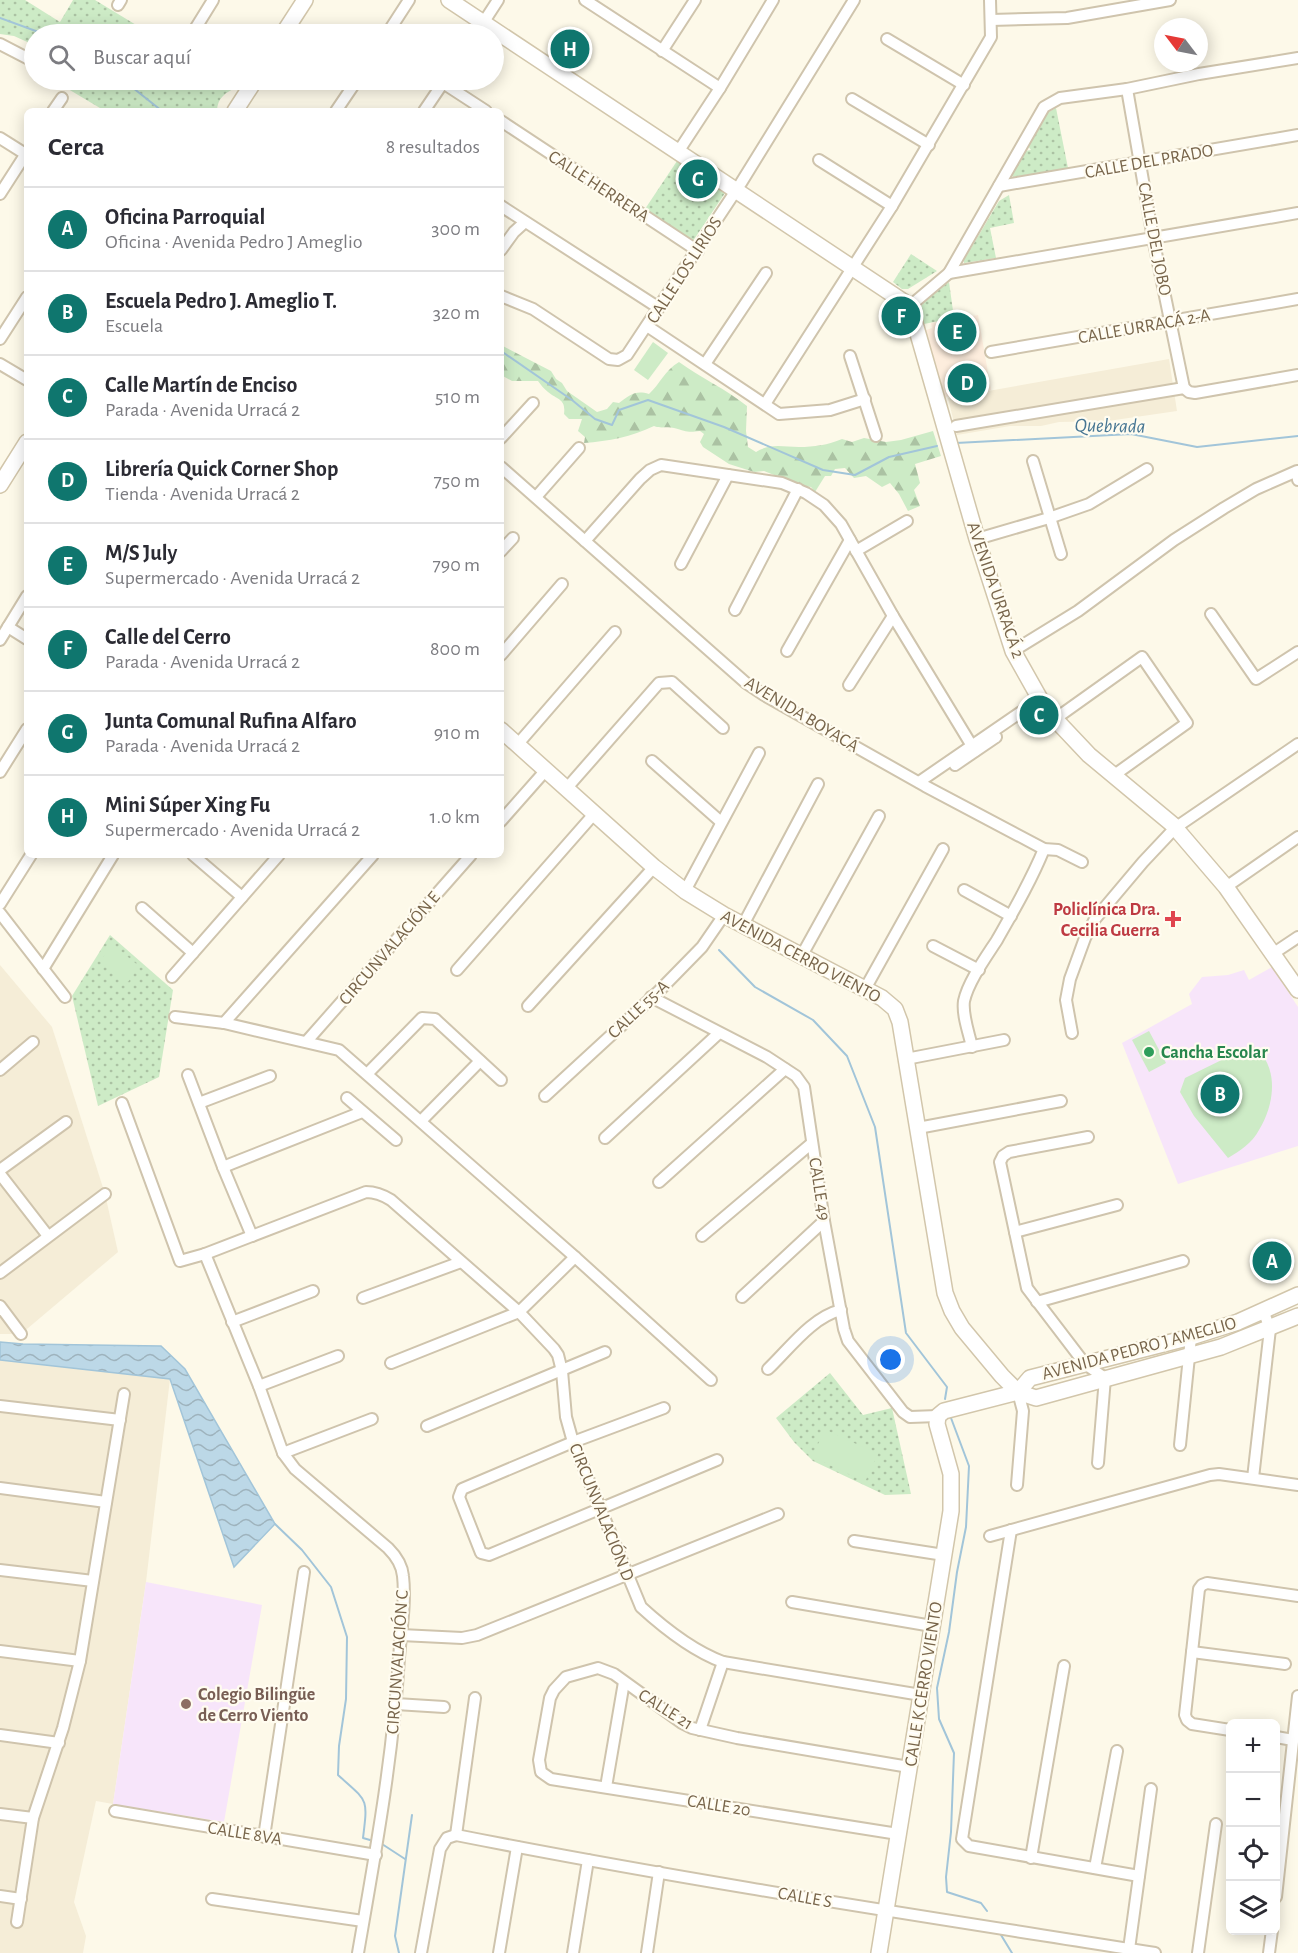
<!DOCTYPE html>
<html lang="es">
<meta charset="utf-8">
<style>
:root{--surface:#fff;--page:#f7f7f7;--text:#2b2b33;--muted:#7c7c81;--line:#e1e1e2;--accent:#0f766e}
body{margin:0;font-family:"Alegreya Sans",sans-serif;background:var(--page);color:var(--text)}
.controls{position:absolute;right:18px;bottom:18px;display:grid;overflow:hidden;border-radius:9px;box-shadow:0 3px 15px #0003}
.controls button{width:54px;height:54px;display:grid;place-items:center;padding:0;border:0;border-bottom:2px solid var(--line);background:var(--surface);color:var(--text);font:30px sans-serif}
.compass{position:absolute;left:1154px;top:18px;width:54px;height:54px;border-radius:50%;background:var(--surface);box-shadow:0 3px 15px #0003;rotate:302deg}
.you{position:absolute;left:891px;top:1360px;width:21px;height:21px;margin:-15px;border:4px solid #fff;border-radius:50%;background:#1a73e8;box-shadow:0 0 0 9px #1a73e833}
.badge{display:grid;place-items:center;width:39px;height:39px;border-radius:50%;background:var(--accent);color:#fff;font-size:20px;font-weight:700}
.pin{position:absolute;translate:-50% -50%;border:3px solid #fff;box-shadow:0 2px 6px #0006}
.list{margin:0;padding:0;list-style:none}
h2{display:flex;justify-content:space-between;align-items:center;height:78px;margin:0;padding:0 24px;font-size:26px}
h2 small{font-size:20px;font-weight:400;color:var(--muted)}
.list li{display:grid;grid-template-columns:39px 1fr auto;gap:18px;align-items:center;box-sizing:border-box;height:84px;padding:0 24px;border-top:2px solid var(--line)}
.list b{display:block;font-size:22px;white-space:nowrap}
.list p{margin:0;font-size:20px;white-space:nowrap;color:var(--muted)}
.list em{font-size:20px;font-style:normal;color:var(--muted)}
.icon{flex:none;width:33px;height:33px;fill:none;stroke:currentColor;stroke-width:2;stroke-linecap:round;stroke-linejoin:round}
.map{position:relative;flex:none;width:1298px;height:1953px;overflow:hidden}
.search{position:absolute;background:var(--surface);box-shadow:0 3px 15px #0003;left:24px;top:24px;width:480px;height:66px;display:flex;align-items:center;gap:15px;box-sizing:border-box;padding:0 21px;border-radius:33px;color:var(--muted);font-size:22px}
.panel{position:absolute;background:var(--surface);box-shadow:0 3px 15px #0003;left:24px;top:108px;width:480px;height:750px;border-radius:9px}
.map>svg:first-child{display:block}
</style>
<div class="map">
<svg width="1298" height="1953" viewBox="0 0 1298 1953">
<defs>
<pattern id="forest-firs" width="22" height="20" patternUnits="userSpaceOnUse" patternTransform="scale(1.5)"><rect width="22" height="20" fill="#cdebc6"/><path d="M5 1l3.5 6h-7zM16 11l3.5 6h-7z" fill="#abc2a3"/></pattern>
<pattern id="park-dots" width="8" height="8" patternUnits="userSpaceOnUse" patternTransform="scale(1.5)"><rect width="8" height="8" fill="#cdebc6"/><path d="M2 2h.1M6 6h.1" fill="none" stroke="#abc2a3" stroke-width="1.8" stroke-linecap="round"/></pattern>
<pattern id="water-waves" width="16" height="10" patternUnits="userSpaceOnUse" patternTransform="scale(1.5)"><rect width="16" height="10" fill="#bcd8e7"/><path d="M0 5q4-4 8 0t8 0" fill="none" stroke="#9eb3bd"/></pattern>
</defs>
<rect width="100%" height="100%" fill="#fdf9e9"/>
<g fill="#f5edd7">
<polygon points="1169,359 1177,411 1108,421 1059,422 1041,426 1010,426 957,435 948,398"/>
<polygon points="0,965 52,1027 105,1194 118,1252 21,1334 0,1334"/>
<polygon points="0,1359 170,1379 146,1582 113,1804 96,1801 74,1902 86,1936 83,1953 0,1953"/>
</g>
<polygon fill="#fdeddd" points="978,315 991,390 944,397 943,394 939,395 923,331 932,328 931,323"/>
<g fill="#f7e5fa">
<polygon points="1272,967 1298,1007 1298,1146 1178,1184 1122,1043 1192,1004 1189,994 1202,977 1228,975 1244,970 1249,980"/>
<polygon points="146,1582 262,1605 224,1822 113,1804"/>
</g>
<path fill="url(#forest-firs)" d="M501,345L551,371L556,379L562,383L567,391L597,412L607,409L613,402L619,403C630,395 635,390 649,394C660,384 665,370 679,362C701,378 726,389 747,406L746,431L748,447L756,452C770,443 783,447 799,447C814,447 828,445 842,439L852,442L864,438L886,442L901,440L933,431L941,456L915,464L920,483L914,490L920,506L908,511L899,494L890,483L882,487L866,476L854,478L845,468L835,469L831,476H825L815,492L811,487L799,485L764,471L754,472L729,464L703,447L700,442L704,434L700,431C687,433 686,431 674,428C667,426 661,429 654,426C631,437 609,441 584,443L585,437L578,431L582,419H569L564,414C566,399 558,400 548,392C544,389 541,385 538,381H512L501,375Z"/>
<g fill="url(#park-dots)">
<polygon points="0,0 25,0 60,22 73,0 95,0 151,34 34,34 34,45 14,36 0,34"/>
<path d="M53,80H223L236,88C226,92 217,98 217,111H105Z"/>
<polygon points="1056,108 1068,168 1013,177 1012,175 1025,151 1031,150 1028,146 1047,113"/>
<polygon points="677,161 725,193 693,241 645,209"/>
<polygon points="1009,195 1014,223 990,228 996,258 964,263 964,260 999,201"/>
<polygon points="911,254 937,271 908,289 902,289 893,282"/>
<polygon points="949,282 954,318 924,324 919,310 925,300"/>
<polygon points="110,935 173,990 159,1077 98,1106 72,996"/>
<polygon points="830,1373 863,1415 892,1408 911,1494 885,1495 813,1461 794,1442 776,1418"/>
</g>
<g fill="#cdebc6">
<polygon points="653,342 668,353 648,380 634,370"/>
<polygon points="112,944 139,966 128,982 101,960"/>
<polygon points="1149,1031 1166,1063 1149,1072 1132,1040"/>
<path d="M1252,1045C1280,1065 1275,1104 1259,1130C1252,1143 1240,1151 1228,1158L1194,1116L1180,1092L1185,1078Z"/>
<polygon points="826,1430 878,1454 865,1482 811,1456"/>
</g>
<polygon fill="url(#water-waves)" stroke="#a2c5d9" stroke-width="1.5" points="0,1342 23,1344 161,1346 185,1369 275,1524 234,1567 170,1379 0,1360"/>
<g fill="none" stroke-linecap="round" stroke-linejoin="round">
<g stroke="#a2c5d9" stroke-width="2">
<polyline points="0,18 44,34"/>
<polyline points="123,80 162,111"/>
<polyline points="501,351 572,400 595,419 612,425 619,410 648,400 724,427 823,470 855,475 889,457 937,446"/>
<polyline points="956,443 1131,434 1197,447 1298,436"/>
<polyline points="719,950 755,987 813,1020 847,1056 875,1127 906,1333 947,1387 945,1399"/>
<polyline points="951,1418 969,1466 966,1527 957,1572 949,1632 937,1688 939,1719 954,1753 951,1832 946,1877 947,1892 981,1903 987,1911"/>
<path d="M275,1524L302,1550L331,1587L347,1637L346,1699L339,1746L338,1775C368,1802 368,1797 363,1838L370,1840"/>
<polyline points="382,1844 405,1859"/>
<polyline points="1001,1935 1012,1953"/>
<polyline points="399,1953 395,1936 412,1815"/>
</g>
<defs>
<g id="street">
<polyline points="585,0 720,88"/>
<polyline points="118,5 121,0"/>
<polyline points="991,20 1067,18 1170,0"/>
<polyline points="192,34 213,0"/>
<polyline points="387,34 409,0"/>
<polyline points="476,34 498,0"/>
<polyline points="887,39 964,85"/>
<polyline points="0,44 27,58"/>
<polyline points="662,51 695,0"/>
<polyline points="443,83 486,111"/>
<polyline points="1127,89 1153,238 1184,388"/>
<polyline points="852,99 929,145"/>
<polyline points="53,111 62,98"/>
<polyline points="336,111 357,80"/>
<polyline points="424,111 445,80"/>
<polyline points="501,121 698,251"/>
<polyline points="0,138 27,155"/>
<polyline points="678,152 720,88 773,0"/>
<polyline points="819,160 892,206"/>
<polyline points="999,186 1298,135"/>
<polyline points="0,194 27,152"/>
<polyline points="501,206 659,308"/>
<polyline points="501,250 514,232 525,222"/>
<polyline points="949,273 1298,213"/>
<polyline points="501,296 533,309 609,359 618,360 627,355 741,183 854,0"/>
<polyline points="910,306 949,273 1044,107 1060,98 1127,89 1199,74 1298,58"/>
<polyline points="647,326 779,414 830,410 865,399"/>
<polyline points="0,339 27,297"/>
<polyline points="991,352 1298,299"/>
<polyline points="850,356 876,436"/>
<polyline points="0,364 27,380"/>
<polyline points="705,364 766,273"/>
<polyline points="765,404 892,206 991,37 990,0"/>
<polyline points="956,426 1184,388 1189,392 1195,393 1298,375"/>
<polyline points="501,438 533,403"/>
<polyline points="1033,461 1061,554"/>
<polyline points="501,467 746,683 764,695 925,786 1044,849 1058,850 1082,862"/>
<polyline points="536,497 579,448"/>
<polyline points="977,539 1049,518 1089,504 1147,469"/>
<polyline points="585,541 640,479 650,470 661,465 782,483 806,493 824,505 841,524 893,616 975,751"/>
<polyline points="501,551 513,538"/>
<polyline points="856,551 907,521"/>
<polyline points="681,564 728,475"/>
<polyline points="735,610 798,489"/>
<polyline points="1211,614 1256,679 1298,652"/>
<polyline points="8,627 27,639"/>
<polyline points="0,640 27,596"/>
<polyline points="787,651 850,540"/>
<polyline points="1013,651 1078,611 1174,540 1224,508 1256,489 1297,471 1298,480"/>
<polyline points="501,655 562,584"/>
<polyline points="849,685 893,616"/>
<polyline points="1055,719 1142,657 1187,723 1113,776"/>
<polyline points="517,745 615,632"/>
<polyline points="652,761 721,822"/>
<polyline points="955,765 996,737"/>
<polyline points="0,772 27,729"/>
<polyline points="919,782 1040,699"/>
<polyline points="566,789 659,683 672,682 723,728"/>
<polyline points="501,821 546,770"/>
<polyline points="193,855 242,897"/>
<polyline points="1226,887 1298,837"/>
<polyline points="964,890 1011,916"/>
<polyline points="685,891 759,753"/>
<polyline points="0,904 31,855"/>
<polyline points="142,908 193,953"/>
<polyline points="0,913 65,997"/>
<polyline points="743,925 818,784"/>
<polyline points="933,946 979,970"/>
<polyline points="1274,953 1298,937"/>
<polyline points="802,955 879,816"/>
<polyline points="43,969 113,855"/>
<polyline points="457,970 594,814"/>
<polyline points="172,977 279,855"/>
<polyline points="865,989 943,849"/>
<polyline points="651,997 767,1057 796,1076 804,1087 824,1221 844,1329 848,1341 903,1412 910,1417 938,1416"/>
<polyline points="528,1006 654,867"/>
<polyline points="175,1017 224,1023 339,1050 575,1257 711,1380"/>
<polyline points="224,1023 373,855"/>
<polyline points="1072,1033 1066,1000 1070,979 1085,938 1095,919 1143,862 1175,828 1298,744"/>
<polyline points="307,1041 471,855"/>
<path d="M972,1047C969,1033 962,1015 964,1001C968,982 986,957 997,940C1014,910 1031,881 1044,849"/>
<polyline points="906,1059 1004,1040"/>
<polyline points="0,1070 33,1042"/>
<polyline points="368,1073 422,1018 435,1019 501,1080"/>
<polyline points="188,1075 223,1167 252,1236"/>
<polyline points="545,1096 658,992 702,947 724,915"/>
<polyline points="347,1098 396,1140"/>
<path d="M122,1103L180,1261L205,1254L366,1192C376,1192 383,1195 391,1200L519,1312L554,1349L558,1355L562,1371L566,1417L573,1442L641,1607C664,1628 693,1651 723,1662L921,1695"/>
<polyline points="199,1103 270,1076"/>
<polyline points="421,1121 480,1061"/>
<polyline points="918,1128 1061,1101"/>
<polyline points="1088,1137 1009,1152 1003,1156 1000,1162 1027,1288 1085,1364 1105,1378 1098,1463"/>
<polyline points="605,1138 719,1033"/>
<polyline points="223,1167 362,1112"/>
<polyline points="0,1170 66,1122"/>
<polyline points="0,1174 48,1236"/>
<polyline points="659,1182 785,1069"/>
<polyline points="1015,1232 1117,1205"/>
<polyline points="702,1236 812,1143"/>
<path d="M205,1254L259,1386L283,1453L295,1469L388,1548C395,1555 402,1565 403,1576C406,1602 401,1631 399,1658C393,1758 375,1855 358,1953"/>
<polyline points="0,1273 105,1194"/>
<polyline points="742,1297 824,1221"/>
<polyline points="363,1298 461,1262"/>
<polyline points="1037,1302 1183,1261"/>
<polyline points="0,1306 21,1334"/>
<polyline points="232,1322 313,1291"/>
<polyline points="391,1363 519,1312 575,1257"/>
<path d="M768,1369C789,1349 812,1317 841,1310"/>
<polyline points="259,1386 338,1356"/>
<polyline points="0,1406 120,1420"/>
<polyline points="664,1408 573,1442 462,1489 459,1497 481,1553 489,1555 717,1460"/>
<polyline points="427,1426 605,1352"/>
<polyline points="1180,1445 1191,1337"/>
<polyline points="283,1453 372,1419"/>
<polyline points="1253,1478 1270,1329 1263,1310"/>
<polyline points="1017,1485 1023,1411 1018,1392"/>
<polyline points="0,1488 106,1502"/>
<polyline points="1011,1530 962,1839 969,1846 1139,1876"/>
<polyline points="990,1536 1210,1475 1219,1474 1298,1485"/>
<polyline points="854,1541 944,1555"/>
<polyline points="0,1570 93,1581"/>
<polyline points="792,1602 932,1626"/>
<polyline points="401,1635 462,1638 477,1635 778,1514"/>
<polyline points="0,1651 80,1661"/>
<polyline points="1192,1652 1285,1664"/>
<polyline points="396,1704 444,1707"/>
<polyline points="700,1730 723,1662"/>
<polyline points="1230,1730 1192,1724 1187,1720 1185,1715 1199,1589 1202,1585 1207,1583 1298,1596"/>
<polyline points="0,1735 59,1743"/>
<polyline points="1276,1737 1293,1740"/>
<polyline points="606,1787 624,1682"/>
<polyline points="115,1811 376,1855"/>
<polyline points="0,1814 33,1818"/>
<polyline points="898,1834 551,1779 541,1772 539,1760 550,1698 554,1690 566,1677 598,1668 614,1674 682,1723 692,1728 737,1738 909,1767"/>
<path d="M456,1835C688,1881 922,1916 1155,1953"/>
<polyline points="456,1835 475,1698"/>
<polyline points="264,1837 304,1572"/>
<polyline points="1031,1858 1064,1666"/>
<polyline points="1095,1868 1117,1751"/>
<polyline points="0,1896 21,1899"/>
<polyline points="1276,1897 1298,1696"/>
<polyline points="212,1899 363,1921"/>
<polyline points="17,1922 33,1818 63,1728 80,1661 124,1394"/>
<polyline points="1129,1949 1151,1789"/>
<polyline points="421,1953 440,1849 447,1838 456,1835"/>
<polyline points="499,1953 517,1847"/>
<polyline points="573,1953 588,1860"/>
<polyline points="647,1953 659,1872"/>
<polyline points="1198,1953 1216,1824"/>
<polyline points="1269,1953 1272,1930"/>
</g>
<g id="secondary">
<polyline points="449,0 910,306 977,539 1013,651 1040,699 1055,719 1089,755 1172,824 1226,887 1298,990"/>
<polyline points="283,34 305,0"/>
<polyline points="235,111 255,80"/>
<polyline points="0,485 27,442"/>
<polyline points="501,730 654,867 685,891 724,915 882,998 895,1009 900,1022 945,1293 952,1311 962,1328 1002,1376 1018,1392 1036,1398 1221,1347 1298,1316"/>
<polyline points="879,1953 951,1511 951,1474 937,1424 938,1416 944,1411 1018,1392 1030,1378 1191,1337 1238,1322 1298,1295"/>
</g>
</defs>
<use href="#street" stroke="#cfc4ad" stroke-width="14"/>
<use href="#secondary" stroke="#d2c6ab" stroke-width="18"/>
<use href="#street" stroke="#fff" stroke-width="10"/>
<use href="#secondary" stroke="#fff" stroke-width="15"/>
</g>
<path fill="#e0444e" stroke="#fffcf0" stroke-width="2" d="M1170 910h6v6h6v6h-6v6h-6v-6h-6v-6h6z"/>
<circle fill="#2e9e5b" stroke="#fffcf0" stroke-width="2" cx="1149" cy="1052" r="6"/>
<circle fill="#8d6e63" stroke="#fffcf0" stroke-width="2" cx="186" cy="1704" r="6"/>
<g text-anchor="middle" stroke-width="4.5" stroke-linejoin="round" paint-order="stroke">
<g font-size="18" fill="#78654b" stroke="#fffcf0">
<text transform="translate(1149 161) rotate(-10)" y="6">CALLE DEL PRADO</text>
<text transform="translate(599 186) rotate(33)" y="6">CALLE HERRERA</text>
<text transform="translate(1155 239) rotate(79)" y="6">CALLE DEL JOBO</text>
<text transform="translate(684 270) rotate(-57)" y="6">CALLE LOS LIRIOS</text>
<text transform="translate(1144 326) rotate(-10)" y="6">CALLE URRACÁ 2-A</text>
<text transform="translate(996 590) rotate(71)" y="6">AVENIDA URRACÁ 2</text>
<text transform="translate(802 714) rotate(31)" y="6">AVENIDA BOYACÁ</text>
<text transform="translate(389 948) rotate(-49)" y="6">CIRCUNVALACIÓN E</text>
<text transform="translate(801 956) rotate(28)" y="6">AVENIDA CERRO VIENTO</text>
<text transform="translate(638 1009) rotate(-43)" y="6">CALLE 55-A</text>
<text transform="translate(820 1189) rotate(81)" y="6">CALLE 49</text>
<text transform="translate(1139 1348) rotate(-15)" y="6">AVENIDA PEDRO J AMEGLIO</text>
<text transform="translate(602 1512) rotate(68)" y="6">CIRCUNVALACIÓN D</text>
<text transform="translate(397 1662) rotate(-86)" y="6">CIRCUNVALACIÓN C</text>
<text transform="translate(923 1684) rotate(-81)" y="6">CALLE K CERRO VIENTO</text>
<text transform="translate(666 1709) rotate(32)" y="6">CALLE 21</text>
<text transform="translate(719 1805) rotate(9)" y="6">CALLE 20</text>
<text transform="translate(245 1833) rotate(9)" y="6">CALLE 8VA</text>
<text transform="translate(805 1897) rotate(10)" y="6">CALLE S</text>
</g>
<g font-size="18" font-weight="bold" fill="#be3a42" stroke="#fffcf0" text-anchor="end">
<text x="1160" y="915">Policlínica Dra.<tspan x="1160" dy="21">Cecilia Guerra</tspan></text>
</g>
<g font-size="18" font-weight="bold" fill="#27864d" stroke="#fffcf0" text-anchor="start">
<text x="1161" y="1058">Cancha Escolar</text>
</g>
<g font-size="18" font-weight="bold" fill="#785e54" stroke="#fffcf0" text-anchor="start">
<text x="198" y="1700">Colegio Bilingüe<tspan x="198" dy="21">de Cerro Viento</tspan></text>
</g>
<g font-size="20" font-style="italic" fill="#477693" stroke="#fffcf0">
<text transform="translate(1110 425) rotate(1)" y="7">Quebrada</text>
</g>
</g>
</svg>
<div class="controls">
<button>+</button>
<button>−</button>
<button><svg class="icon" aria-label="locate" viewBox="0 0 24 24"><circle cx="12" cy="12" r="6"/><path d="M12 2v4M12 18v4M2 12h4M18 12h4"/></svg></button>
<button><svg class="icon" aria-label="layers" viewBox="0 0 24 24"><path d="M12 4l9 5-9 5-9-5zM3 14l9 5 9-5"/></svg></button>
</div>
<svg class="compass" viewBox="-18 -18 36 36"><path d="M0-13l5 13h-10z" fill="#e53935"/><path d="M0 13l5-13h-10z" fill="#7c7c81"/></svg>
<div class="you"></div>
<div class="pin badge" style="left:1272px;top:1261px">A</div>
<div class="pin badge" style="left:1220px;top:1094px">B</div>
<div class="pin badge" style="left:1039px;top:715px">C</div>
<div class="pin badge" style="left:967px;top:383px">D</div>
<div class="pin badge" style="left:957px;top:332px">E</div>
<div class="pin badge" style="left:901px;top:316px">F</div>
<div class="pin badge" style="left:698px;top:179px">G</div>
<div class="pin badge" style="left:570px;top:49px">H</div>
<div class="search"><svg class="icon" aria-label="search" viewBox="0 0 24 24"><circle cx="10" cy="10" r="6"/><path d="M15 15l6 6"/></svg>Buscar aquí</div>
<section class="panel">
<h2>Cerca<small>8 resultados</small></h2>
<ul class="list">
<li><span class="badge">A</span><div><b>Oficina Parroquial</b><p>Oficina · Avenida Pedro J Ameglio</p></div><em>300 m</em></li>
<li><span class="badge">B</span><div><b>Escuela Pedro J. Ameglio T.</b><p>Escuela</p></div><em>320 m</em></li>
<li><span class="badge">C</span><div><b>Calle Martín de Enciso</b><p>Parada · Avenida Urracá 2</p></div><em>510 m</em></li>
<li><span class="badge">D</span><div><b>Librería Quick Corner Shop</b><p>Tienda · Avenida Urracá 2</p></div><em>750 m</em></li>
<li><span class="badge">E</span><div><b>M/S July</b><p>Supermercado · Avenida Urracá 2</p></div><em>790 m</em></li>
<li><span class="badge">F</span><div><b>Calle del Cerro</b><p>Parada · Avenida Urracá 2</p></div><em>800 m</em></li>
<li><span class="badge">G</span><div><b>Junta Comunal Rufina Alfaro</b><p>Parada · Avenida Urracá 2</p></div><em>910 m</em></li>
<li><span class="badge">H</span><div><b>Mini Súper Xing Fu</b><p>Supermercado · Avenida Urracá 2</p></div><em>1.0 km</em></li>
</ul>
</section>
</div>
